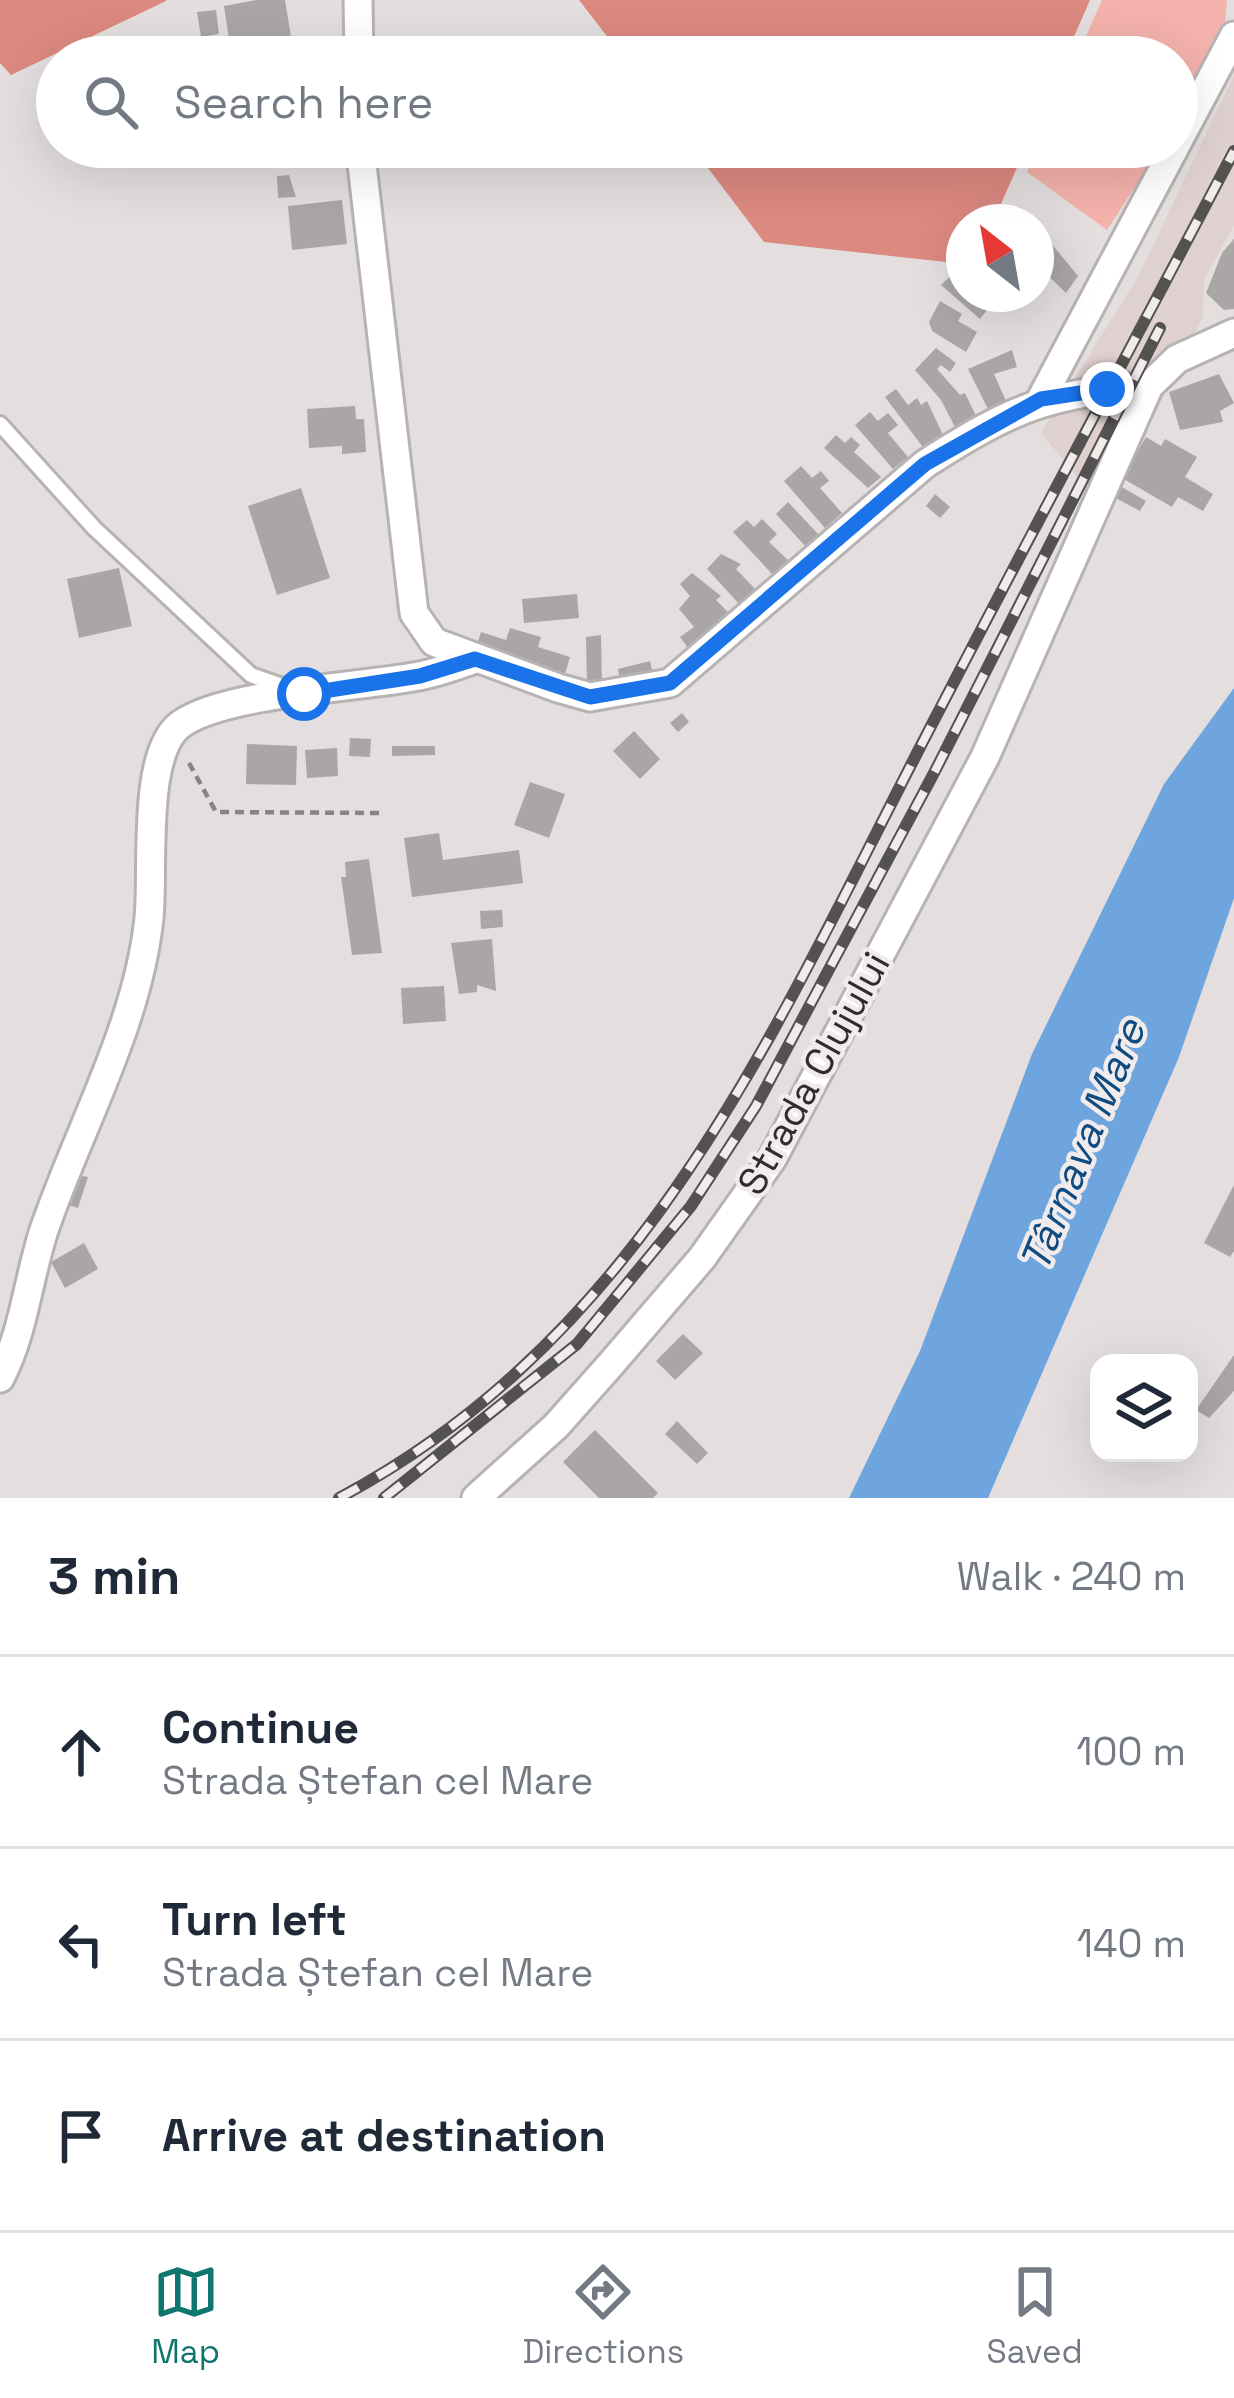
<!DOCTYPE html>
<meta charset="utf-8">
<style>
:root{--surface:#fff;--page:#f6f6f7;--text:#1f2937;--muted:#747a83;--line:#e0e1e3;--accent:#0f766e}
body{margin:0;font-family:"Space Grotesk",sans-serif;background:var(--page);color:var(--text)}
.controls{position:absolute;right:36px;bottom:36px;display:grid;overflow:hidden;border-radius:24px;box-shadow:0 12px 48px #0002}
.controls button{width:108px;height:108px;display:grid;place-items:center;padding:0;border:0;border-bottom:3px solid var(--line);background:var(--surface);color:var(--text);font:60px sans-serif}
.compass{position:absolute;left:946px;top:204px;width:108px;height:108px;border-radius:50%;background:var(--surface);box-shadow:0 12px 48px #0002;rotate:329deg}
.stop{position:absolute;width:36px;height:36px;margin:-27px;border:9px solid #1a73e8;border-radius:50%;background:#fff}
.stop.end{background:#1a73e8;border-color:#fff;box-shadow:0 3px 12px #0008}
.list{margin:0;padding:0;list-style:none}
h2{display:flex;justify-content:space-between;align-items:center;height:156px;margin:0;padding:0 48px;font-size:51px}
h2 small{font-size:39px;font-weight:400;color:var(--muted)}
.list li{display:grid;grid-template-columns:78px 1fr auto;gap:36px;align-items:center;box-sizing:border-box;height:192px;padding:0 48px;border-top:3px solid var(--line)}
.list b{display:block;font-size:45px;white-space:nowrap}
.list p{margin:0;font-size:39px;white-space:nowrap;color:var(--muted)}
.list em{font-size:39px;font-style:normal;color:var(--muted)}
.icon{flex:none;width:66px;height:66px;fill:none;stroke:currentColor;stroke-width:2;stroke-linecap:round;stroke-linejoin:round}
.map{position:relative;flex:none;width:1234px;height:1498px;overflow:hidden}
.search{position:absolute;background:var(--surface);box-shadow:0 12px 48px #0002;left:36px;right:36px;top:36px;height:132px;display:flex;align-items:center;gap:30px;box-sizing:border-box;padding:0 42px;border-radius:66px;color:var(--muted);font-size:45px}
.sheet{height:732px;background:var(--surface)}
nav{display:flex;justify-content:space-around;align-items:center;box-sizing:border-box;height:168px;border-top:3px solid var(--line);background:var(--surface);font-size:33px;color:var(--muted)}
nav a{display:grid;justify-items:center;gap:6px}
nav .on{color:var(--accent)}
.map>svg:first-child{display:block}
</style>
<div class="map">
<svg width="1234" height="1498" viewBox="0 0 1234 1498">
<rect width="100%" height="100%" fill="#e4dfde"/>
<polygon fill="#dfd1cf" points="1234,75 1234,225 1204,280 1203,317 1106,512 1041,433 1139,275"/>
<g fill="#f3b2ab">
<polygon points="1102,0 1227,0 1224,35 1177,124 1177,57 1077,57"/>
<polygon points="1038,147 1161,147 1107,230 1027,172"/>
</g>
<g fill="#dc8980">
<polygon points="0,0 166,0 166,1 11,75 0,63"/>
<polygon points="579,0 1090,0 1065,57 623,57"/>
<polygon points="692,147 1026,147 993,222 964,222 964,264 764,242"/>
</g>
<polygon fill="#6ea5df" points="1234,688 1234,898 1179,1057 988,1498 849,1498 920,1351 1032,1054 1164,784"/>
<g fill="#aba6a6">
<polygon points="256,0 285,0 291,37 230,46 224,6"/>
<polygon points="216,10 219,34 201,37 197,12"/>
<polygon points="310,48 311,57 268,57 267,54"/>
<polygon points="289,175 296,197 278,198 277,176"/>
<polygon points="342,200 347,244 292,250 288,206"/>
<polygon points="1234,239 1234,309 1224,310 1206,293 1222,253"/>
<polygon points="1050,242 1078,276 1066,293 1036,264"/>
<polygon points="955,272 964,282 964,294 977,294 991,305 980,319 941,285"/>
<polygon points="940,301 962,314 958,321 977,332 966,352 932,331 929,322"/>
<polygon points="936,348 956,363 950,372 941,365 937,369 960,395 965,393 977,418 956,429 941,400 915,370"/>
<polygon points="1012,350 1017,367 994,374 1006,401 989,411 968,369"/>
<polygon points="1219,374 1234,403 1220,411 1223,422 1180,430 1169,392"/>
<polygon points="896,389 908,405 917,398 921,405 927,401 944,437 925,450 885,397"/>
<polygon points="355,406 356,419 364,419 366,452 342,454 342,446 309,448 307,409"/>
<polygon points="870,412 878,421 888,413 898,425 888,433 908,457 893,469 855,425"/>
<polygon points="836,435 845,443 851,437 860,445 854,452 881,477 868,488 824,448"/>
<polygon points="1146,437 1161,446 1165,439 1197,457 1185,477 1213,494 1203,511 1178,497 1172,507 1122,478"/>
<polygon points="801,466 812,478 821,471 829,481 820,488 842,513 825,528 784,481"/>
<polygon points="1118,485 1146,501 1140,511 1112,496"/>
<polygon points="301,488 330,578 277,595 248,506"/>
<polygon points="935,494 950,507 940,518 926,506"/>
<polygon points="788,502 819,535 806,547 776,514"/>
<polygon points="762,519 777,534 769,542 788,560 773,575 733,532 747,520 754,527"/>
<polygon points="721,554 741,564 736,569 757,591 742,607 707,569"/>
<polygon points="119,568 132,626 79,638 67,579"/>
<polygon points="692,573 721,596 716,600 732,616 691,652 680,637 694,627 679,609 690,596 680,584"/>
<polygon points="577,594 579,618 524,623 522,599"/>
<polygon points="510,628 541,637 538,647 570,657 564,677 475,651 481,632 506,640"/>
<polygon points="601,635 602,686 587,687 586,637"/>
<polygon points="650,661 654,678 621,685 618,669"/>
<polygon points="682,713 689,722 678,732 670,723"/>
<polygon points="634,731 660,759 640,779 613,751"/>
<polygon points="350,738 371,739 370,757 349,756"/>
<polygon points="247,744 297,746 296,785 246,784"/>
<polygon points="392,746 435,746 435,755 392,756"/>
<polygon points="337,748 338,776 307,778 305,750"/>
<polygon points="530,782 565,794 549,838 514,825"/>
<polygon points="439,833 443,860 519,850 523,883 412,897 404,838"/>
<polygon points="369,859 382,953 352,955 341,877 346,877 345,862"/>
<polygon points="502,910 503,927 481,929 480,911"/>
<polygon points="492,939 496,991 477,985 477,992 459,994 451,943"/>
<polygon points="444,986 446,1021 403,1024 401,988"/>
<polygon points="75,1175 88,1177 78,1208 68,1205"/>
<polygon points="1234,1185 1234,1251 1230,1257 1204,1243"/>
<polygon points="84,1243 98,1269 65,1288 51,1262"/>
<polygon points="683,1334 703,1353 675,1380 656,1361"/>
<polygon points="1234,1355 1234,1391 1209,1418 1196,1410"/>
<polygon points="677,1421 708,1453 697,1464 665,1434"/>
<polygon points="595,1430 658,1493 653,1498 599,1498 563,1462"/>
</g>
<g fill="none" stroke-linecap="round" stroke-linejoin="round">
<defs>
<polyline id="service" points="0,424 94,528 251,675 288,688"/>
<g id="minor">
<polyline points="358,0 359,57"/>
<polyline points="1177,143 1234,36"/>
<path d="M360,147L414,613L434,642L558,688L590,697L670,683L925,464C1011,409 1047,393 1149,386"/>
<polyline points="1041,399 1175,147"/>
<path d="M0,1378C24,1332 28,1279 44,1230C79,1128 138,1025 149,918C154,870 141,753 181,724C224,693 358,687 413,677C434,674 455,666 475,659"/>
<polyline points="476,1498 556,1426 611,1364 702,1258 772,1159 985,757 1149,386 1177,359 1234,333"/>
</g>
</defs>
<use href="#service" stroke="#b8b3b3" stroke-width="20"/>
<use href="#minor" stroke="#b8b3b3" stroke-width="33"/>
<polyline stroke="#878483" stroke-width="4.5" stroke-dasharray="9 6" stroke-linecap="butt" points="189,763 216,812 383,813"/>
<use href="#service" stroke="#fff" stroke-width="14"/>
<use href="#minor" stroke="#fff" stroke-width="27"/>
<defs>
<g id="rail">
<path d="M339,1498C639,1338 766,1048 913,761C1018,557 1128,354 1234,151"/>
<polyline points="384,1498 577,1344 691,1206 756,1106 935,771 1160,328"/>
</g>
</defs>
<use href="#rail" stroke="#545151" stroke-width="12"/>
<use href="#rail" stroke="#f1eceb" stroke-width="8" stroke-dasharray="22" stroke-linecap="butt"/>
</g>
<g fill="none" stroke-linecap="round" stroke-linejoin="round">
<polyline stroke="#1a73e8" stroke-width="15" points="304,694 420,676 475,659 590,697 670,683 925,464 1041,399 1107,389"/>
</g>
<g text-anchor="middle" stroke-width="9" stroke-linejoin="round" paint-order="stroke">
<g font-size="39" fill="#2e2c2c" stroke="#f1eceb">
<text transform="translate(813 1073) rotate(-61)" y="14">Strada Clujului</text>
</g>
<g font-size="42" font-style="italic" fill="#0e4b80" stroke="#f1eceb">
<text transform="translate(1082 1145) rotate(-68)" y="15">Târnava Mare</text>
</g>
</g>
</svg>
<div class="controls">
<button><svg class="icon" aria-label="layers" viewBox="0 0 24 24"><path d="M12 4l9 5-9 5-9-5zM3 14l9 5 9-5"/></svg></button>
</div>
<svg class="compass" viewBox="-18 -18 36 36"><path d="M0-13l5 13h-10z" fill="#e53935"/><path d="M0 13l5-13h-10z" fill="#747a83"/></svg>
<div class="stop" style="left:304px;top:694px"></div>
<div class="stop end" style="left:1107px;top:389px"></div>
<div class="search"><svg class="icon" aria-label="search" viewBox="0 0 24 24"><circle cx="10" cy="10" r="6"/><path d="M15 15l6 6"/></svg>Search here</div>
</div>
<section class="sheet">
<h2>3 min<small>Walk · 240 m</small></h2>
<ul class="list">
<li><svg class="icon" aria-label="ahead" viewBox="0 0 24 24"><path d="M12 20V5M6 11l6-6 6 6"/></svg><div><b>Continue</b><p>Strada Ștefan cel Mare</p></div><em>100 m</em></li>
<li><svg class="icon" aria-label="left" viewBox="0 0 24 24"><path d="M17 20v-9H6M10 6l-5 5 5 5"/></svg><div><b>Turn left</b><p>Strada Ștefan cel Mare</p></div><em>140 m</em></li>
<li><svg class="icon" aria-label="arrive" viewBox="0 0 24 24"><path d="M6 21V4h12l-3 4 3 4H6"/></svg><div><b>Arrive at destination</b></div></li>
</ul>
</section>
<nav>
<a class="on"><svg class="icon" aria-label="map" viewBox="0 0 24 24"><path d="M3 6l6-2 6 2 6-2v14l-6 2-6-2-6 2zM9 4v14M15 6v14"/></svg>Map</a>
<a><svg class="icon" aria-label="directions" viewBox="0 0 24 24"><path d="M12 3l9 9-9 9-9-9zM9 14v-3h6M13 9l2 2-2 2"/></svg>Directions</a>
<a><svg class="icon" aria-label="saved" viewBox="0 0 24 24"><path d="M7 4h10v16l-5-4-5 4z"/></svg>Saved</a>
</nav>
